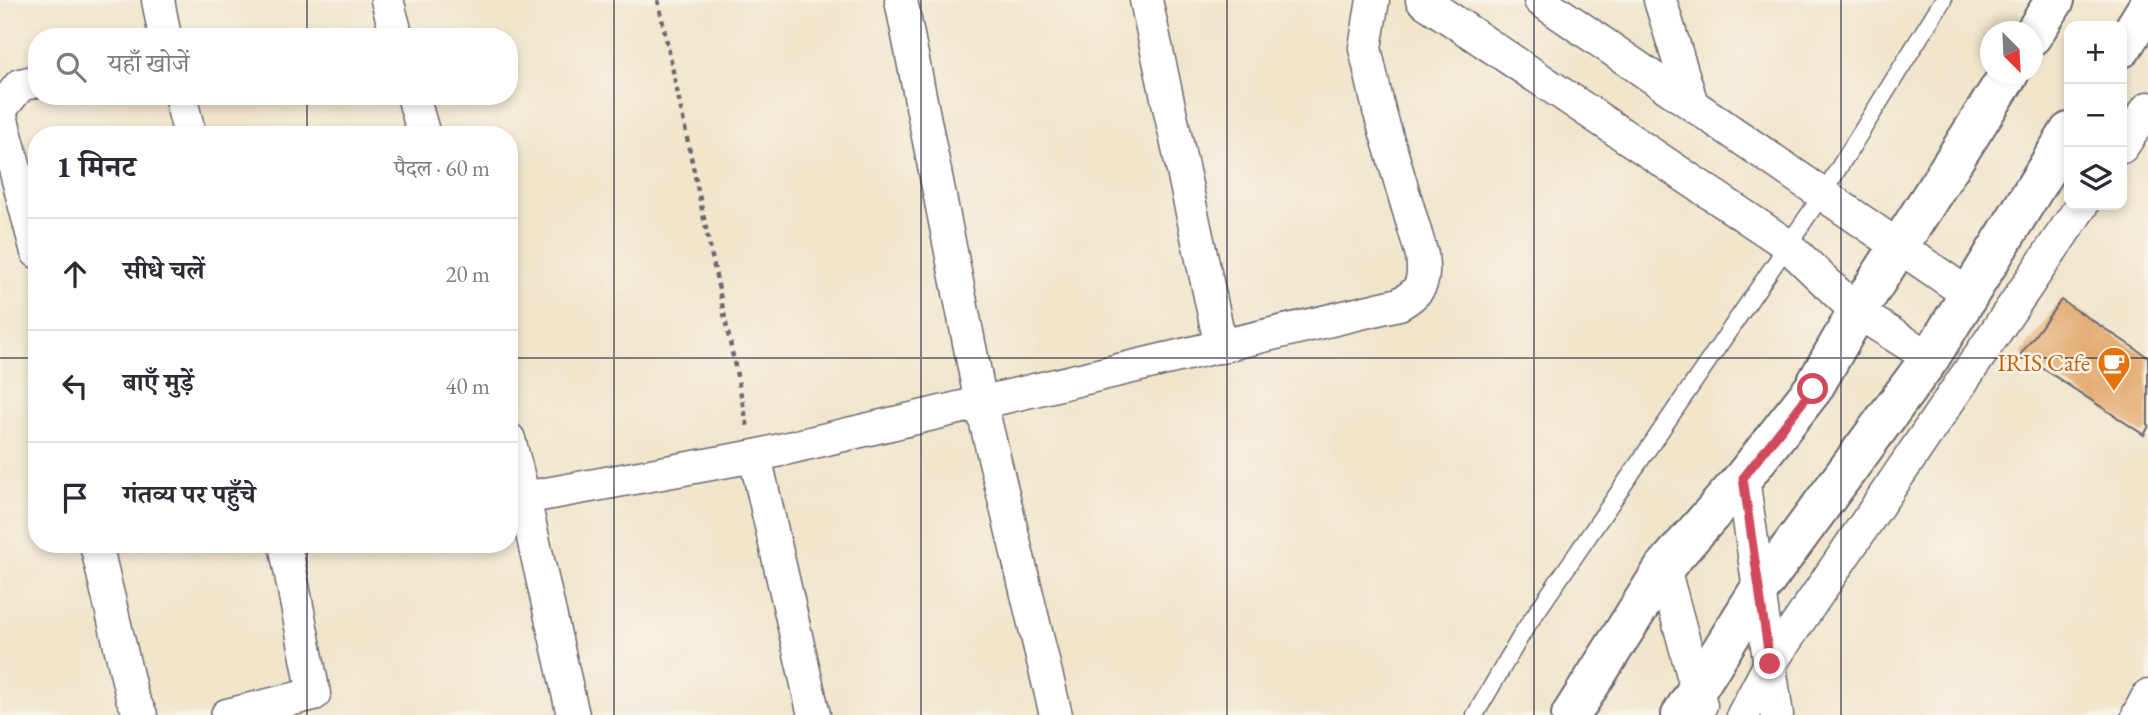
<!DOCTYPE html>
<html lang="hi">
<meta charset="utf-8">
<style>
:root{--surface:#fff;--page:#f2f2f3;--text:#2b2b33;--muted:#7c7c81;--line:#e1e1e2}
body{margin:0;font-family:"EB Garamond","Noto Serif Devanagari",serif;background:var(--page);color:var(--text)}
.controls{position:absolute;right:21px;top:21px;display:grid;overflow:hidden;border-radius:14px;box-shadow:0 4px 10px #0003}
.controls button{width:63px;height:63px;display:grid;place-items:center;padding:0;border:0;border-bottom:2px solid var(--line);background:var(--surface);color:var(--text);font:35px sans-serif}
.compass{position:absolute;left:1980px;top:21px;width:63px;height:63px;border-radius:50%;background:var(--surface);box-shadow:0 4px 10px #0003;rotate:156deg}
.stop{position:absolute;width:21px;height:21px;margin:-16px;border:5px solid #d1495b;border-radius:50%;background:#fff}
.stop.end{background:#d1495b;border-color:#fff;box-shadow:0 2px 7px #0008}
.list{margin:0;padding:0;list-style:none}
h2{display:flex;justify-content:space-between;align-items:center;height:91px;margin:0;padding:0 28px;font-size:30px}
h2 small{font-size:23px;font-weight:400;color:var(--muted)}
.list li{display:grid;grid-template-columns:46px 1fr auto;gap:21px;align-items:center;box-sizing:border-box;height:112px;padding:0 28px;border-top:2px solid var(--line)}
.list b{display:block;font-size:26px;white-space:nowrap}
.list em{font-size:23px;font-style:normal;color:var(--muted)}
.icon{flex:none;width:38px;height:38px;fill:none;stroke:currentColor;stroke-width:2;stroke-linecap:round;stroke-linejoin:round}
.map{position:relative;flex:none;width:2148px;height:715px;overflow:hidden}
.search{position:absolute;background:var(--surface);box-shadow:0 4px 10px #0003;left:28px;top:28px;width:490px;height:77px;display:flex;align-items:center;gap:18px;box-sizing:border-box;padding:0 24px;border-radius:28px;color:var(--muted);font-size:26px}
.panel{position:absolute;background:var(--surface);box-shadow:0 4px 10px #0003;left:28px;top:126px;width:490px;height:427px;border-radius:28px}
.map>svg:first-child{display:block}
</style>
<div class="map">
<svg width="2148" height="715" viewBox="0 0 2148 715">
<rect width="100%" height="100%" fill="#f7f3e8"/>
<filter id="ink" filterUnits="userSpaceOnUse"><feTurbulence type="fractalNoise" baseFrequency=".0143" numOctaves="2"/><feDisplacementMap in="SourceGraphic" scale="14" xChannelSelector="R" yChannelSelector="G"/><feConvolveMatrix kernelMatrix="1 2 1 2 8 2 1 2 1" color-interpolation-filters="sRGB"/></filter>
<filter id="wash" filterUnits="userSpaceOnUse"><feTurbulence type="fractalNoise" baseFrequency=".00686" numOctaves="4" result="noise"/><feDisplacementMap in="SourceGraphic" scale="28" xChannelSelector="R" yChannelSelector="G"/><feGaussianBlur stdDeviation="1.57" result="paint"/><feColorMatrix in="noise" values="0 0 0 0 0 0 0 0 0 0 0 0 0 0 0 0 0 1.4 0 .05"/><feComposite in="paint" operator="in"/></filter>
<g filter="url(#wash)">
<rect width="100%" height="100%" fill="#f1e5cb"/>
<g id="blocks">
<polygon fill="#e1a364" points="2061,300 2148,357 2148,428 2144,435 2021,354"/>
</g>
</g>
<g filter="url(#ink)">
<use href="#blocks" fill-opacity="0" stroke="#6a666d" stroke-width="2"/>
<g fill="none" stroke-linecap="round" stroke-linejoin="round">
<defs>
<polyline id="service" points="1475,715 1525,629 1822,195 1943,0"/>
<g id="minor">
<polyline points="158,0 165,37"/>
<polyline points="387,0 397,37"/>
<polyline points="901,0 981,403 1056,715"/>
<polyline points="1146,0 1221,347"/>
<polyline points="1422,0 1786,244 1857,312 1930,358"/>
<polyline points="1540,0 1968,294"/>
<polyline points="1660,0 1692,104"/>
<polyline points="180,96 190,135"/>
<polyline points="413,96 424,135"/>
<polyline points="0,110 20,85 37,81"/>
<polyline points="0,112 37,252"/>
<polyline points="2122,147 2148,108"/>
<polyline points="509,439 524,498"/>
<polyline points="755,456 814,715"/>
<polyline points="1743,478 1777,715"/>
<polyline points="96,544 132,697 141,715"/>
<polyline points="1664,568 1701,705"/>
<polyline points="227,715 314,694 285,544"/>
<path d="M573,715L524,498L755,456L1399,304C1423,291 1425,281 1422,255L1379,110L1365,48L1373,0"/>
<polyline points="1743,715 1770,664 2082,205"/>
<polyline points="2138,715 2148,696"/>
</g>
<g id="tertiary">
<polyline points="2032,36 2055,0"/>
<polyline points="2122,48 2148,6"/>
<polyline points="1571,715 1664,568 1743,478 1813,389 1857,312 2009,74"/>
<polyline points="1681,715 1759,590 1930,358 2069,132"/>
</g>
</defs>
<use href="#service" stroke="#6a666d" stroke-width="19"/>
<use href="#minor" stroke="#6a666d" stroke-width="35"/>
<use href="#tertiary" stroke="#6a666d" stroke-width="42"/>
<polyline stroke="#6a666d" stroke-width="4.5" stroke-dasharray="5 5" stroke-linecap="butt" points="658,0 748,428"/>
<use href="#service" stroke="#fff" stroke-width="16"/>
<use href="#minor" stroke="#fff" stroke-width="32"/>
<use href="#tertiary" stroke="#fff" stroke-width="38"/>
</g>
</g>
<g fill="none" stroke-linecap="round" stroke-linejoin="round" filter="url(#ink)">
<polyline stroke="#d1495b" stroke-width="9" points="1770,664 1743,478 1813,389"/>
</g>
<path fill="none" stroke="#22223b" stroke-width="2" stroke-opacity="0.55" d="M307,0V37M614,0V715M921,0V715M1227,0V715M1534,0V715M1841,0V715M307,96V135M0,358H37M509,358H2148M307,544V715"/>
<defs>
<symbol id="cafe-pin" viewBox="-11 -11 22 30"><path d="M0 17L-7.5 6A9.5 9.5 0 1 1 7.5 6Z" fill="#e8710a" stroke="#f7f3e8"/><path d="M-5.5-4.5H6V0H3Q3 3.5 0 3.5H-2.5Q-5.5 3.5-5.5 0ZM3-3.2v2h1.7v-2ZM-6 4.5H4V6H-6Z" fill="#fff"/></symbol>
</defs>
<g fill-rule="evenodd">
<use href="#cafe-pin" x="2095" y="344" width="38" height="52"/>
</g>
<g text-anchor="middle" stroke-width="5" stroke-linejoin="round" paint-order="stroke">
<g font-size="24" fill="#c56008" stroke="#f7f3e8" text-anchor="end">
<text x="2090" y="371">IRIS Cafe</text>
</g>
</g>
</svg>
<div class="controls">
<button>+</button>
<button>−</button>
<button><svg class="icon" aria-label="layers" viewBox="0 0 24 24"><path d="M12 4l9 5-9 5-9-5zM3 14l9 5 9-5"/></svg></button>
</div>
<svg class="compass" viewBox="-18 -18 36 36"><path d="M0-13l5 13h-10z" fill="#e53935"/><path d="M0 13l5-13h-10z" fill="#7c7c81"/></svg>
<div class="stop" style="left:1813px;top:389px"></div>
<div class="stop end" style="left:1770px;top:664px"></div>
<div class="search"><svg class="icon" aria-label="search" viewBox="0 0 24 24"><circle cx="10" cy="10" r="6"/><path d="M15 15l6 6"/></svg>यहाँ खोजें</div>
<section class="panel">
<h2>1 मिनट<small>पैदल · 60 m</small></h2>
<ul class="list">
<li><svg class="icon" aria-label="ahead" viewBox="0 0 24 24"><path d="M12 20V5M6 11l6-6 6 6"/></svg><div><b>सीधे चलें</b></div><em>20 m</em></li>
<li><svg class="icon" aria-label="left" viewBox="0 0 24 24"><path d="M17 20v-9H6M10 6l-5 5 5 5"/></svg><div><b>बाएँ मुड़ें</b></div><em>40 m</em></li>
<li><svg class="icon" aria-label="arrive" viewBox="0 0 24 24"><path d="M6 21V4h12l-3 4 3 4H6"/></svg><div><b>गंतव्य पर पहुँचे</b></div></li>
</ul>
</section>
</div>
